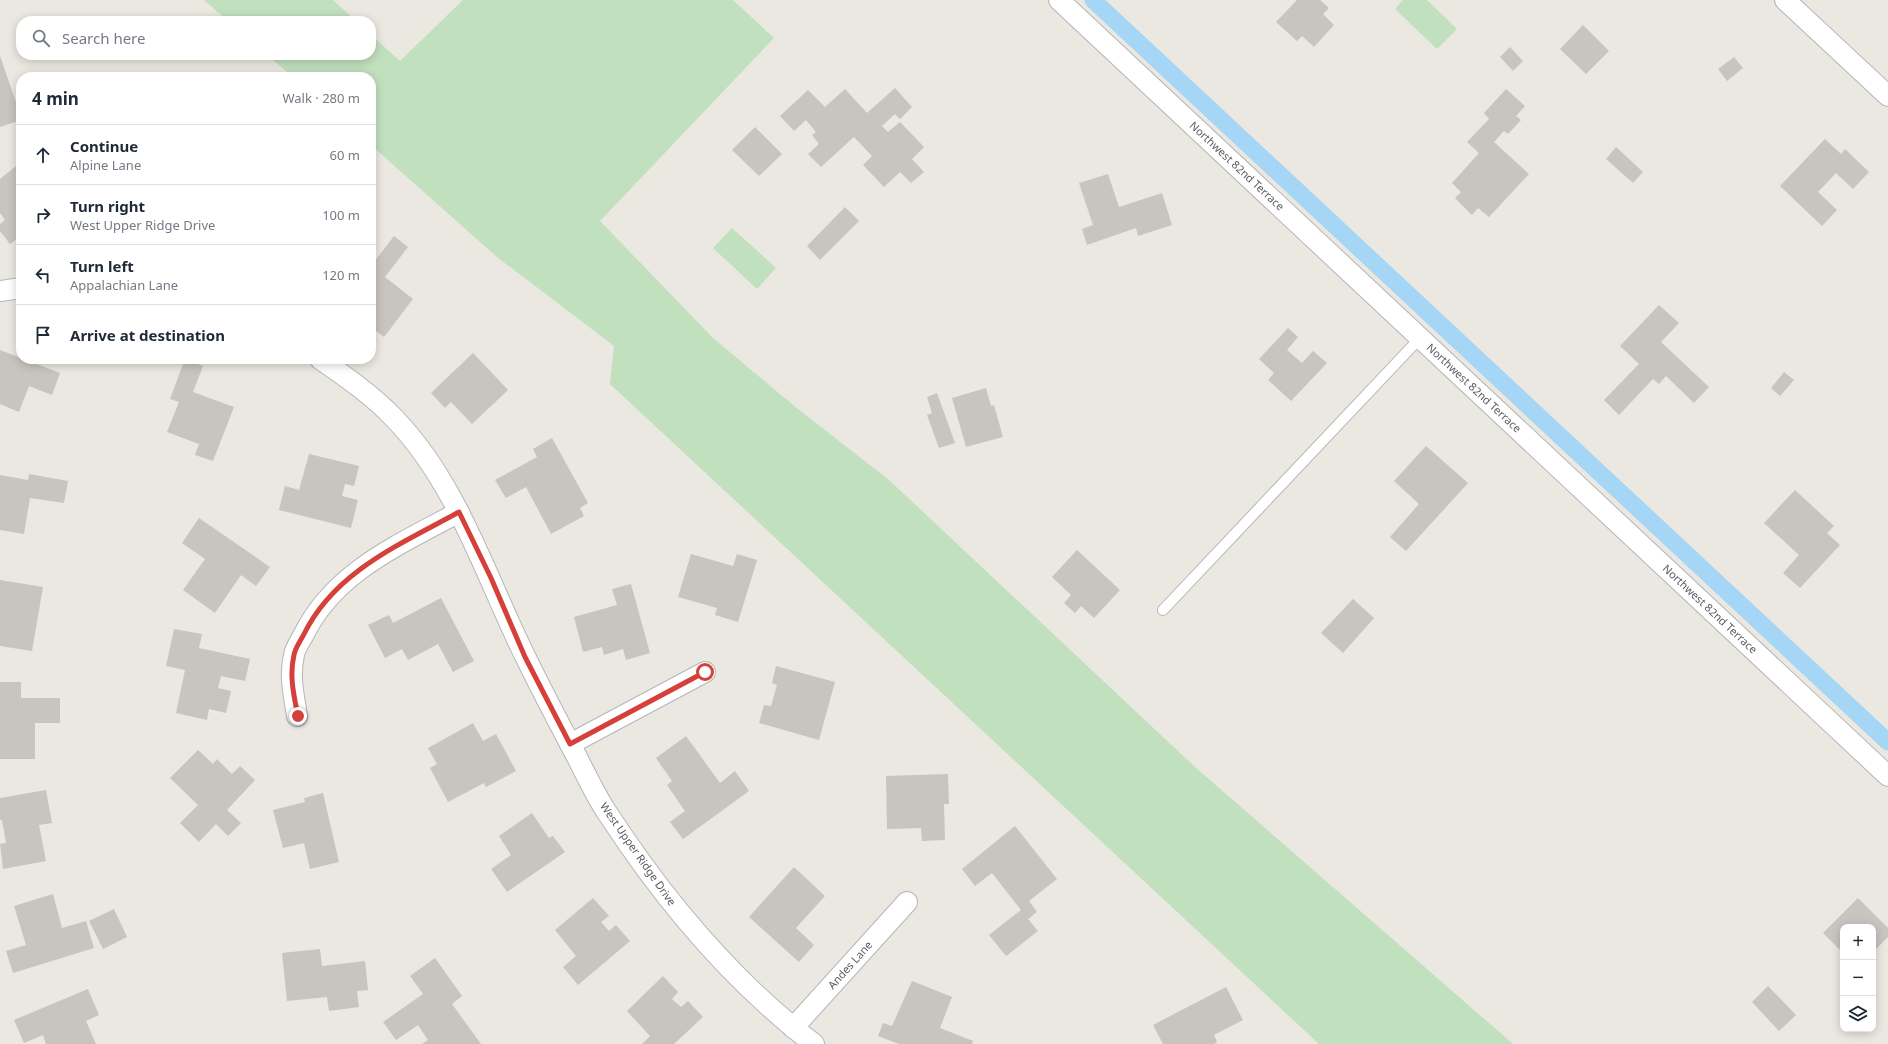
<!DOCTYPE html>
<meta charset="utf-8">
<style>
:root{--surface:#fff;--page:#f6f6f7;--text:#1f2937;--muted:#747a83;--line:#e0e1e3}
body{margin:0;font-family:"Noto Sans",sans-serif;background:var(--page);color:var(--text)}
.controls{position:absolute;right:12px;bottom:12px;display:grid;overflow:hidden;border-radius:8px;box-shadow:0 2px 10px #0003}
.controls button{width:36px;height:36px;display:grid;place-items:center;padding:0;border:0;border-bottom:1px solid var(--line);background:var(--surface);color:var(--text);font:20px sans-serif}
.stop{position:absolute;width:12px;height:12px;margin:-9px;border:3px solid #d6403a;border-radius:50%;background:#fff}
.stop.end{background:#d6403a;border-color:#fff;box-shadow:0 1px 4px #0008}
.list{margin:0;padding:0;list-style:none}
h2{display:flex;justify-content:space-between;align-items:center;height:52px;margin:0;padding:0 16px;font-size:17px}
h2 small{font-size:13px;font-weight:400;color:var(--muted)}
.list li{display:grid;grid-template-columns:26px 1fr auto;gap:12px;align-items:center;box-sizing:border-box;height:60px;padding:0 16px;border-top:1px solid var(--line)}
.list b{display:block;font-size:15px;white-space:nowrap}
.list p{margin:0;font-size:13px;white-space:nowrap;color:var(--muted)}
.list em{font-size:13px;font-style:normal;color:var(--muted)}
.icon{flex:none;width:22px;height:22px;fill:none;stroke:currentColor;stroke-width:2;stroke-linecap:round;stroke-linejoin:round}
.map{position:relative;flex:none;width:1888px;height:1044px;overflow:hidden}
.search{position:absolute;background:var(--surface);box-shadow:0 2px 10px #0003;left:16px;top:16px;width:360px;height:44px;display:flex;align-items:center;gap:10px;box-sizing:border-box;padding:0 14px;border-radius:16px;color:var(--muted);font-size:15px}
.panel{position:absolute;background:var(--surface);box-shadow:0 2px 10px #0003;left:16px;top:72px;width:360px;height:292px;border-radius:16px}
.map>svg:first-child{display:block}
</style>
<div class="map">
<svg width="1888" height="1044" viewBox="0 0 1888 1044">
<rect width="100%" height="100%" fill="#eae8e0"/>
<g fill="#c0e0be">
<polygon points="204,0 333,0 356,21 228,21"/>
<polygon points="463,0 733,0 774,38 600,221 713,338 793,405 889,480 1195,767 1513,1044 1319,1044 610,384 614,346 497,257 371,145 371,77 293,77 267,55 371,55 371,35 400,61"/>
<polygon points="1403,0 1427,0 1457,29 1437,49 1395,9"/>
<polygon points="732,228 776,268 757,289 713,248"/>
</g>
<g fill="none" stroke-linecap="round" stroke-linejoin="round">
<polyline stroke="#a5d6f5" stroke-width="17" points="1093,0 1888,742"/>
</g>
<g fill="#c8c4c0">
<polygon points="1297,0 1320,0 1329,8 1323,14 1334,25 1314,47 1302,36 1297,41 1276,22"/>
<polygon points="1583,25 1609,51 1586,74 1560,49"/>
<polygon points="1510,47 1523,61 1513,71 1500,57"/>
<polygon points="0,56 21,117 21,120 0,127"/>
<polygon points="1734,57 1743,68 1727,81 1718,69"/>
<polygon points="895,88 912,107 900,119 895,114 882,126 888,132 900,122 924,147 912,159 924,172 911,183 900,172 884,187 863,165 872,156 854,137 821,167 808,154 819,144 812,135 816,132 806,120 794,131 780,116 808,90 825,107 845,89 867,113"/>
<polygon points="1506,89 1525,106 1516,116 1521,120 1508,134 1504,131 1494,142 1529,174 1489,217 1478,208 1472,215 1455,198 1461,192 1452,183 1479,153 1467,142 1489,119 1484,113"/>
<polygon points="755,127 782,154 759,176 732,150"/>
<polygon points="1825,139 1841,154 1845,149 1869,172 1853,189 1836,173 1818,192 1837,210 1822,226 1780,186"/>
<polygon points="1616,147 1643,172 1633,183 1606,159"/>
<polygon points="21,162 21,236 10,244 0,231 0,224 5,220 0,213 0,179"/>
<polygon points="1108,174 1119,207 1162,193 1172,225 1138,236 1136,228 1087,245 1082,229 1093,225 1079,183"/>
<polygon points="845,207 859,221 820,260 807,246"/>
<polygon points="394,236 408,247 385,277 413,299 384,337 371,327 371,266"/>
<polygon points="1659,305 1679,323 1661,342 1709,387 1694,403 1666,376 1659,384 1653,379 1619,415 1604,400 1639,364 1620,346"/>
<polygon points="1288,328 1298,337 1287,350 1302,363 1313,351 1327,363 1291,401 1268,380 1274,373 1259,359"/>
<polygon points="0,350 60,373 52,395 29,386 19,412 0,404"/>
<polygon points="473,353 508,390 472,424 451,402 445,408 431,393"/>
<polygon points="185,359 203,366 193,392 234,407 213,461 195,455 199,444 167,432 179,402 170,399"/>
<polygon points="1784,372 1794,380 1780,396 1771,388"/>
<polygon points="986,388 991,406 994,405 1003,437 966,447 952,398"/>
<polygon points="937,393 955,443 939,448 927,415 932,413 927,397"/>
<polygon points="552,438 588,503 580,508 584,516 551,534 526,487 506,498 495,480 537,457 533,449"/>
<polygon points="1426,446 1468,483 1406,551 1390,537 1419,504 1394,481"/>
<polygon points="309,454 359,466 354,486 345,484 342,496 358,500 351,528 279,510 285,486 299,490"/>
<polygon points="29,474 68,481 64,503 30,498 24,534 0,530 0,475 28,480"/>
<polygon points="1795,490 1834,526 1827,533 1840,545 1800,588 1783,573 1799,555 1764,523"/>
<polygon points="199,518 270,567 256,586 241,575 215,613 183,590 205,559 182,543"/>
<polygon points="1077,550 1120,590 1094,618 1081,606 1075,613 1064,603 1071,595 1052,577"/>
<polygon points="691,554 733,566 737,554 757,560 738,622 715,615 717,608 678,597"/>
<polygon points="0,580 43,587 32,651 0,646"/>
<polygon points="631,584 650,653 626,660 623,649 604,655 602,647 583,652 574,617 617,605 612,589"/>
<polygon points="441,598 474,661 453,672 438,644 408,660 402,649 385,658 368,625 389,615 393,623"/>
<polygon points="1353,599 1374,618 1343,653 1321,633"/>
<polygon points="174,629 202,634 199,648 250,659 245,681 221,676 218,688 231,691 226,713 209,709 207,720 176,713 185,670 166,666"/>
<polygon points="776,666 835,682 819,740 759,723 764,705 771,706 777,685 772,683"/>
<polygon points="0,682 21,682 21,698 60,698 60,723 35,723 35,759 0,759"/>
<polygon points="473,723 483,741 496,734 516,771 486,787 484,783 448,802 430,768 437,764 428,748"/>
<polygon points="686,736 720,783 735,771 749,791 683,839 670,822 685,811 667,785 672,781 656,758"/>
<polygon points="198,750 213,764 217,759 232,774 240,766 255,780 227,810 241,823 228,836 216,824 199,842 180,823 198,805 170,778"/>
<polygon points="948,774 949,804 944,804 945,840 922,841 921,828 887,829 886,776"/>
<polygon points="46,790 52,823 39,825 46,861 3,869 0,844 6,843 2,820 0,820 0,798"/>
<polygon points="323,793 339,862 310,869 304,843 283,848 273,810 305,802 304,798"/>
<polygon points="532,813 549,838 553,836 565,852 507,892 491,869 511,855 499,836"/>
<polygon points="1015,826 1057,879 1029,901 1037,912 1028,919 1038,931 1006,956 989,935 1021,910 992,873 975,886 962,869"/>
<polygon points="794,867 825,896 796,928 814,945 799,962 749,917"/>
<polygon points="53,894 62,928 86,921 94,948 13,973 6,951 26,945 14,906"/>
<polygon points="593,898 609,916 601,922 609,931 616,925 630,941 578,985 563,967 576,956 555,930"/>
<polygon points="1858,898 1888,928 1888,937 1873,952 1873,927 1843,927 1843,953 1823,933"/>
<polygon points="114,909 127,937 103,949 89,921"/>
<polygon points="320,949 322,966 365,961 368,990 357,991 359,1007 329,1011 327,997 287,1001 282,953"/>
<polygon points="435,958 462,996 452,1004 481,1044 422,1044 428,1040 418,1025 396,1040 383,1022 423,994 410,976"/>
<polygon points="663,976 678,992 672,999 681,1007 688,1001 703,1017 674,1044 642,1044 650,1036 627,1011"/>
<polygon points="912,981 952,997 940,1028 973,1041 972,1044 899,1044 878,1036 883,1023 892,1026"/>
<polygon points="1768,986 1796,1015 1779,1031 1752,1002"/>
<polygon points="1226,987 1243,1020 1214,1035 1217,1042 1214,1044 1163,1044 1153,1025"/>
<polygon points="88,989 99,1015 86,1021 96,1044 46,1044 43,1035 24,1043 14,1020"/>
</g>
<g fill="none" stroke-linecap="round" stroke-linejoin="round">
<defs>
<polyline id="lane" points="1163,610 1420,338"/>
<g id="street">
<polyline points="1059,0 1888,776"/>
<polyline points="1785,0 1888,96"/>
<polyline points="0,291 21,288"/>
<path d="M320,359C346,377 372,395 394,418C458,484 486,578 526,658C543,693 561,727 579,761C588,779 597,798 608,814C664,900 732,981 814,1044"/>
<path d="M297,716C294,696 289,676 294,655C295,648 301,640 304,634C335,571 401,544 459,512"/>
<polyline points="570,744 705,672"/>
<polyline points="793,1028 907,902"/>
</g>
</defs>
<use href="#lane" stroke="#b3b6ba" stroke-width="12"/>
<use href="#street" stroke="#b3b6ba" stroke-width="22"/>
<use href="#lane" stroke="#fff" stroke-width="10"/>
<use href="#street" stroke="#fff" stroke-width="20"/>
</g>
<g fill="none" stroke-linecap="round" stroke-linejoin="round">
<path stroke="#d6403a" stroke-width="5" d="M298,716C294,696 289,676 294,655C295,648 301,640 304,634C335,571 401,544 459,512L491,578L525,657L570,744L705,672"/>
</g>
<g text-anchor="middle" stroke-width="4" stroke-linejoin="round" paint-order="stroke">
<g font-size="11" fill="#595c60" stroke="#fff">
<text transform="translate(1237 166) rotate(43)" y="4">Northwest 82nd Terrace</text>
<text transform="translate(1474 388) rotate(43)" y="4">Northwest 82nd Terrace</text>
<text transform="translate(1710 609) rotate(43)" y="4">Northwest 82nd Terrace</text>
<text transform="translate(638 854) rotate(55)" y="4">West Upper Ridge Drive</text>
<text transform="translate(850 965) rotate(-48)" y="4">Andes Lane</text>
</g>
</g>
</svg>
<div class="controls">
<button>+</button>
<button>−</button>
<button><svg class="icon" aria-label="layers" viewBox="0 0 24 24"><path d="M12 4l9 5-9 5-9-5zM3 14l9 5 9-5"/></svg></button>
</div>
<div class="stop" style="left:705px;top:672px"></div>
<div class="stop end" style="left:298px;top:716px"></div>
<div class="search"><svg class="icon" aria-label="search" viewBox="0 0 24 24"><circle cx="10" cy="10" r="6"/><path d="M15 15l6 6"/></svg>Search here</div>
<section class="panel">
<h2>4 min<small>Walk · 280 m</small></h2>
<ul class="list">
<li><svg class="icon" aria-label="ahead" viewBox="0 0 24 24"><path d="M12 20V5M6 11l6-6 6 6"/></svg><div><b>Continue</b><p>Alpine Lane</p></div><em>60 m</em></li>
<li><svg class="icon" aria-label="right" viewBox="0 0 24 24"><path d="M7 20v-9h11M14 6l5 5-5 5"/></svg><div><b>Turn right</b><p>West Upper Ridge Drive</p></div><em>100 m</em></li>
<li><svg class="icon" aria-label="left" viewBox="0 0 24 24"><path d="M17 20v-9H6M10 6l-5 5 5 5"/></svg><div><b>Turn left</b><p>Appalachian Lane</p></div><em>120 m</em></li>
<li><svg class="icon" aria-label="arrive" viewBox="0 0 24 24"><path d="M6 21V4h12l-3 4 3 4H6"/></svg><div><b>Arrive at destination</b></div></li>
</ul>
</section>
</div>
